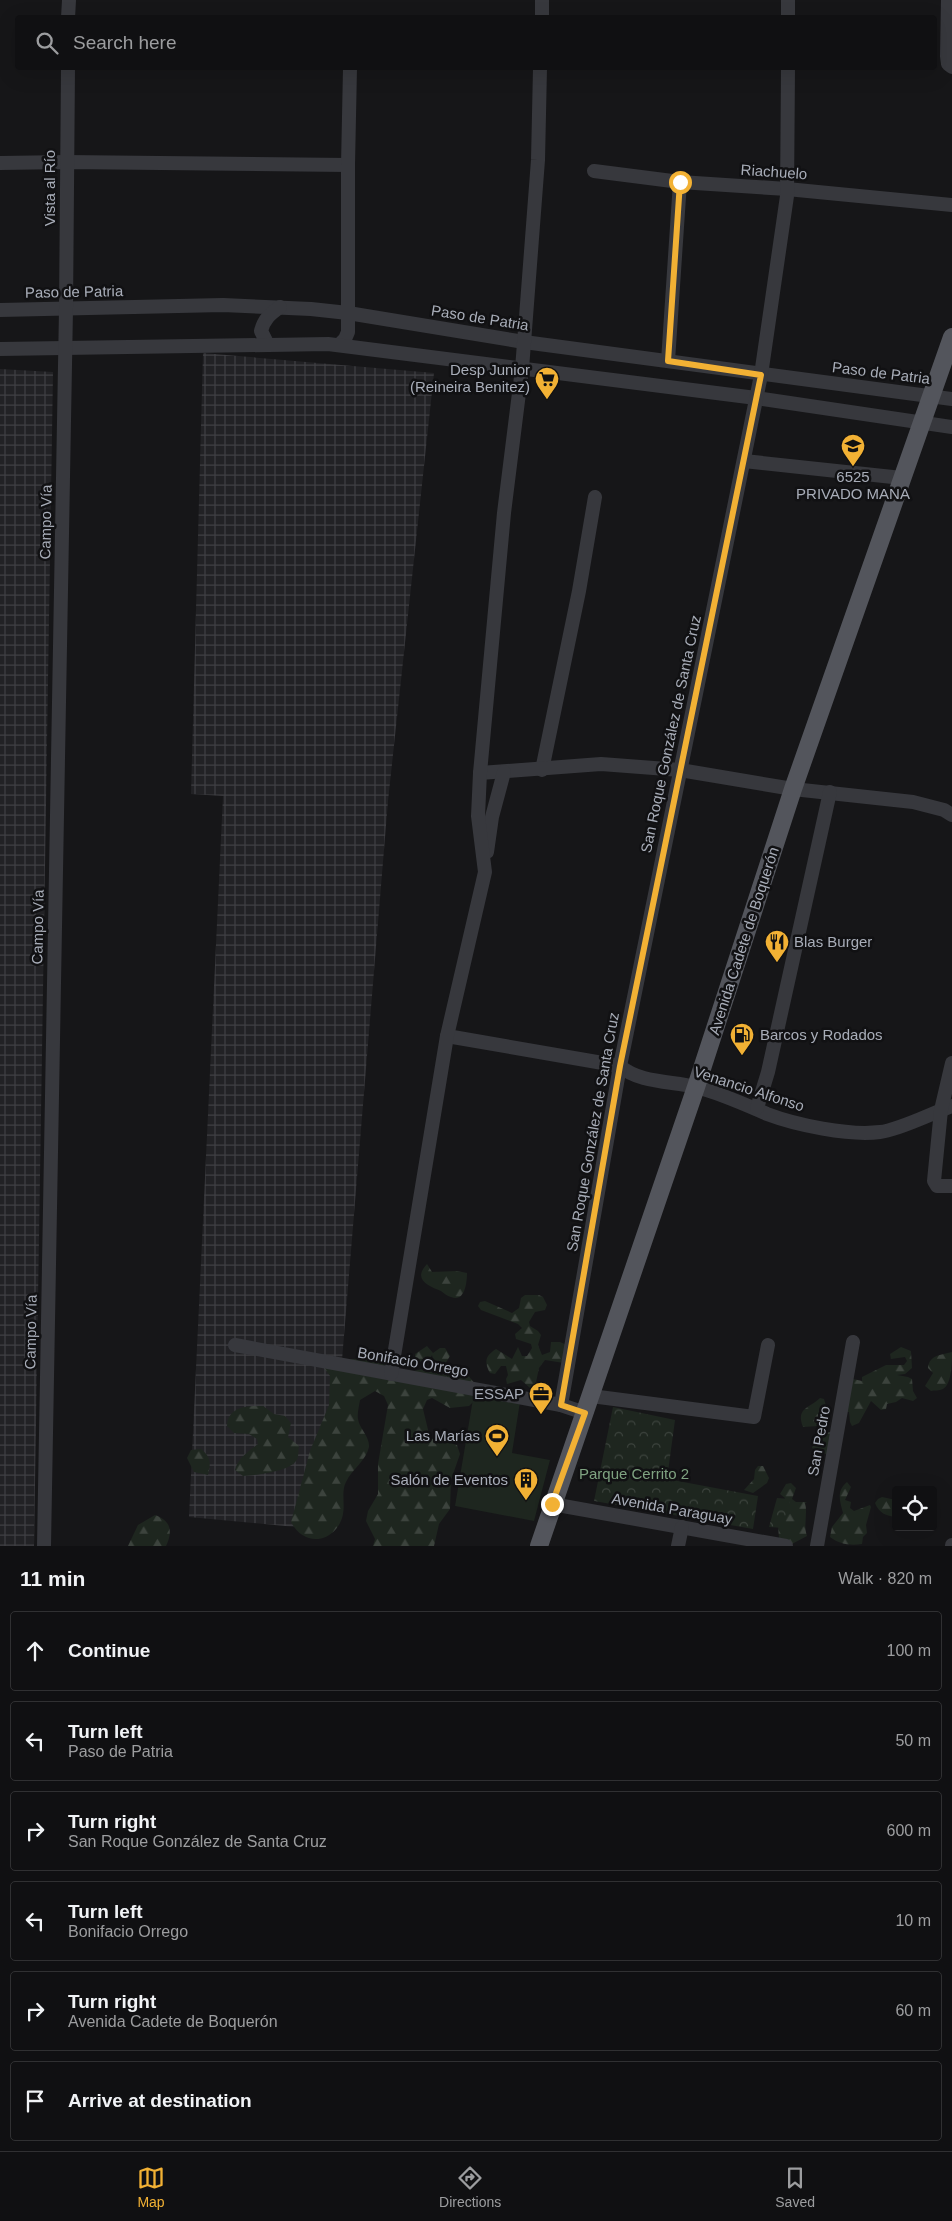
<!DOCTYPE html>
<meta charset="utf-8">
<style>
:root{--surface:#101012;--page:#19191b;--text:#f1f3f6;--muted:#9c9d9f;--line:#303032;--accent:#f2b134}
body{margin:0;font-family:Helvetica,sans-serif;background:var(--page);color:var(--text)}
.controls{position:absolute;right:15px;bottom:15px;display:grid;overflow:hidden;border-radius:5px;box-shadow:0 5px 20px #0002}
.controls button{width:45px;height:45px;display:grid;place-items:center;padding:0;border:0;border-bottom:1px solid var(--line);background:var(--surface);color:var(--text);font:25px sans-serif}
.stop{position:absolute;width:15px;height:15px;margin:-11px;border:4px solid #f2b134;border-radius:50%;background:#fff}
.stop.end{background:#f2b134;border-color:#fff;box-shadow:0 1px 5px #0008}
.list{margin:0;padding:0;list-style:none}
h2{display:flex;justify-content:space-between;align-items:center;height:65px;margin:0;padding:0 20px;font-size:21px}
h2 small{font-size:16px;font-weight:400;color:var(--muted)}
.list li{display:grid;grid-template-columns:32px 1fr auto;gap:15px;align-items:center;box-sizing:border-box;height:80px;margin:0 10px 10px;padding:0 10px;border:1px solid var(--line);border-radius:5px}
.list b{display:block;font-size:19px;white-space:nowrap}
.list p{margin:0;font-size:16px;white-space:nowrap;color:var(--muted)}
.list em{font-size:16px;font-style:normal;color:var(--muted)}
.icon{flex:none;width:28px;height:28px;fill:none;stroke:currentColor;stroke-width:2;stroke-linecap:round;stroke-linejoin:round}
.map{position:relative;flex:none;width:952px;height:1546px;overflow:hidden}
.search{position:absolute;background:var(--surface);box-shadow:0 5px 20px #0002;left:15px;right:15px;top:15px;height:55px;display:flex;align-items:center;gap:12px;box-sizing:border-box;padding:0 18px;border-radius:5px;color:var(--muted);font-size:19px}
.sheet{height:605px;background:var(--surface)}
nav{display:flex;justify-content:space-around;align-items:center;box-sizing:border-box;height:70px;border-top:1px solid var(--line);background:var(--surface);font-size:14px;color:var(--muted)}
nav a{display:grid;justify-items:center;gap:2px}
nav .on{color:var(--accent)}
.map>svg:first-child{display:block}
</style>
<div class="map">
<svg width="952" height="1546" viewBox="0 0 952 1546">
<defs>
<pattern id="industrial-grid" width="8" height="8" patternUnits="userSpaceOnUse" patternTransform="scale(1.25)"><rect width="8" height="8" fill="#222225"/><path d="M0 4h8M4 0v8" fill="none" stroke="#3f3f43"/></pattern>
<pattern id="forest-firs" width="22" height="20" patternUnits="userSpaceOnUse" patternTransform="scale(1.25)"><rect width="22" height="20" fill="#1e261f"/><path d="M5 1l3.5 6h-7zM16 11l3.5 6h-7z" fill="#3c433d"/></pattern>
<pattern id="park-crowns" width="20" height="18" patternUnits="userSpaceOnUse" patternTransform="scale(1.25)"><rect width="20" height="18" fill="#1e261f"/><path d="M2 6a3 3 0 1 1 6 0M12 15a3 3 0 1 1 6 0" fill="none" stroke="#3c433d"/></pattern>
</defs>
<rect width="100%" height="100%" fill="#161618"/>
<g fill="url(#industrial-grid)">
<polygon points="203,353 434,373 388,801 328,1530 189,1517 223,796 191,794"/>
<polygon points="0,369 53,372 34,1546 0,1546"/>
</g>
<g fill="url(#forest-firs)">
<path d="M427,1264L432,1272L457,1271L467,1273C467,1282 465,1303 451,1297C447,1296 444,1293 441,1291C429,1286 412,1280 427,1264Z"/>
<path d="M525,1295H539L543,1297L547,1305L545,1310L535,1312L529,1322L530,1326L538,1331L541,1335L538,1345L542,1355L550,1352L551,1342H560L569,1346L564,1363L545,1360L539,1368L535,1387L530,1388L521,1380L507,1384L506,1379L508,1375L506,1366H501L495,1374L490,1373C484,1362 485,1356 496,1349L512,1359L518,1347L522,1356H527L532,1348L531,1344L516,1339L515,1334L522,1328L518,1324L481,1310L478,1306L480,1302L485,1301L512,1313L519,1308L521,1298Z"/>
<polygon points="427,1346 433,1353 440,1348 445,1348 450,1356 445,1364 440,1365 433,1359 432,1355 428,1362 424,1363 415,1359 415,1354"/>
<polygon points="901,1347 911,1351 912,1368 905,1374 897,1375 908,1377 912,1379 913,1391 917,1398 913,1401 902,1398 896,1402 887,1404 886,1409 881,1410 871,1401 859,1423 852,1426 850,1422 849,1412 845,1412 853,1379 862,1381 862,1377 886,1365 904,1365 907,1361 905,1357 891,1359 890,1354"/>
<path d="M952,1352C952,1362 952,1384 943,1389C939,1391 934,1390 931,1391L925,1386L933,1373L928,1368C929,1355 941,1355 952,1352Z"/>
<path d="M377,1358L404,1373L423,1369L442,1375L451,1370L467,1374L479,1389L476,1399L469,1406L450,1408L432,1398L427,1400L423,1409L430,1438L457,1445L460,1454L451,1480L450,1509L439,1524L434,1546H373L375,1539L366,1521L368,1511L378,1494V1464L388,1405L384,1396L375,1391L360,1400C359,1406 357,1414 358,1419C359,1428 370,1437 369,1447C366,1461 352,1469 346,1482C339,1495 350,1512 336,1529C321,1546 300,1540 291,1522L310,1451L329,1405L330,1376L324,1368L329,1360Z"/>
<path d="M820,1398L824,1399L829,1416L818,1426L803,1427C796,1408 808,1409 820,1398Z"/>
<path d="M263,1406L274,1414L285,1416L291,1423L288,1437L299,1446C298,1451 299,1458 296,1461C288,1472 256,1475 243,1476L235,1470C238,1458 249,1451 258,1444L257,1439L249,1434L234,1433L227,1426C228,1406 248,1406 263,1406Z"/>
<path d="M832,1432L830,1453L825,1454L812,1448C815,1437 820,1433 832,1432Z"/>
<path d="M201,1449C211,1457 211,1463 208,1475L194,1472L187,1458L191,1450Z"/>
<polygon points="758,1466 763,1466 769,1478 767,1483 753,1493 744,1490 754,1479 755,1470"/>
<path d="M847,1482L851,1487L845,1500L851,1502L850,1508L854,1511L870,1505L871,1507L866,1525L867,1533L863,1537L862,1544C850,1546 839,1544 830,1537L832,1527L843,1513C840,1501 836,1491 847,1482Z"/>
<path d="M791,1483L796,1488L792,1499L796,1502H807L805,1503C808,1514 803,1525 807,1536L790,1545L779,1538L778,1526L785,1498L780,1494L786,1484Z"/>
<path d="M882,1497L896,1500V1517C886,1516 879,1513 875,1503L878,1499Z"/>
<path d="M155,1515C171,1521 173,1531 166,1546H128L138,1525Z"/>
</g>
<g fill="url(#park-crowns)">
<polygon points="613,1407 675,1420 667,1479 758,1496 753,1529 594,1501"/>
<polygon points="777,1498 790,1499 784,1528 769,1527"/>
</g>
<polygon fill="#1e261f" points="474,1393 520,1402 512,1453 550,1460 534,1521 455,1506"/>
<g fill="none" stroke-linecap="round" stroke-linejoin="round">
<g stroke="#37383d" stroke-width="14">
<polyline points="948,0 947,56 948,64 952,67"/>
<polyline points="68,18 69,0"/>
<polyline points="542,18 542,0"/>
<polyline points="788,18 788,0"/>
<polyline points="0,163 66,162 348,165"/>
<polyline points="594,171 680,182 787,189 952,205"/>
<polyline points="0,310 223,305 311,309 348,313 524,342 952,399"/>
<path d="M267,343L261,331C264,319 270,314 280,307"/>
<polyline points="339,345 345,339 348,332 348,165 350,68"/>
<polyline points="0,349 328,344 756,398 952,427"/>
<polyline points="668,361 680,182"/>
<polyline points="744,461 902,478"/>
<polyline points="542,770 579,591 595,497"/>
<polyline points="480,773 601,764 680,770 793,789 913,802 944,810 952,815"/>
<polyline points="487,852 492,817 504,772"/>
<path d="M447,1036L620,1066C639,1083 671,1081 696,1087C720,1093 744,1104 767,1114C796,1125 849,1136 880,1132C899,1130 932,1113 952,1106"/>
<polyline points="952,1063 941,1110 934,1181 937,1186 952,1186"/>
<polyline points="757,1108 768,1072 830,792"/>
<polyline points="235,1345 561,1405 585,1413"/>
<polyline points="391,1374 447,1036 485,872 478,816 480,773 504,513 522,369 538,160 540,68"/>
<polyline points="591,1396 754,1417 768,1345"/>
<polyline points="561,1405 620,1066 761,375 787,196 788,68"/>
<polyline points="552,1504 786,1546"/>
<polyline points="44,1546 66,309 68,68"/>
<polyline points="678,1546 682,1527"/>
<polyline points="817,1546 853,1342"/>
<polyline points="952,1546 952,1545"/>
</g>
<polyline stroke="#53555c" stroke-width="18" points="539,1546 696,1087 793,789 952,337"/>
</g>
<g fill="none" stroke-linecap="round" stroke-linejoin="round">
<polyline stroke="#f2b134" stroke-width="6" points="552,1504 585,1413 561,1405 620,1066 761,375 668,361 680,182"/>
</g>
<defs>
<symbol id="supermarket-pin" viewBox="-11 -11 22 30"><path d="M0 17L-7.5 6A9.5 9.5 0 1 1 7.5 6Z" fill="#f2b134" stroke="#111113"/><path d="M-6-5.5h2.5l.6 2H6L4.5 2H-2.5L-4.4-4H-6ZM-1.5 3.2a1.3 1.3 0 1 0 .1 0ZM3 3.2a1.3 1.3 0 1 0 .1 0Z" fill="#111"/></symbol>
<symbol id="school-pin" viewBox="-11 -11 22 30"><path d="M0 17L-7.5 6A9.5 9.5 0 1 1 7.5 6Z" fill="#f2b134" stroke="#111113"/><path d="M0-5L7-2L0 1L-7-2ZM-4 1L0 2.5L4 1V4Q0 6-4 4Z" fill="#111"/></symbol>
<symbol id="restaurant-pin" viewBox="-11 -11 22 30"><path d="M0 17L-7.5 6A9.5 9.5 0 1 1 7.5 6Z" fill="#f2b134" stroke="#111113"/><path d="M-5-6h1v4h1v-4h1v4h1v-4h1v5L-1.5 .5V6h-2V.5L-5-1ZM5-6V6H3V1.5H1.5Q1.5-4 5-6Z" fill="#111"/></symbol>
<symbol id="fuel-pin" viewBox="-11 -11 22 30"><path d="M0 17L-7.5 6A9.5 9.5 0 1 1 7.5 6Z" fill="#f2b134" stroke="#111113"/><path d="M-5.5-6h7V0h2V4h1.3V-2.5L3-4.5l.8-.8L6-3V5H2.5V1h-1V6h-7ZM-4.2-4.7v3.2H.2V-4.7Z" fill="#111"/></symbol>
<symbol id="office-pin" viewBox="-11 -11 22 30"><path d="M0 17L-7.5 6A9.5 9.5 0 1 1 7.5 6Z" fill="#f2b134" stroke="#111113"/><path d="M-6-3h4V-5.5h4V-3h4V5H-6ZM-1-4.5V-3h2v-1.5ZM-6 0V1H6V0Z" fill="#111"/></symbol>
<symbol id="stadium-pin" viewBox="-11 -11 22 30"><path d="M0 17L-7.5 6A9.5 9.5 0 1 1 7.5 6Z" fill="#f2b134" stroke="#111113"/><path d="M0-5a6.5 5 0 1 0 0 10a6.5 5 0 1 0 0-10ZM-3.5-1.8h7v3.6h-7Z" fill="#111"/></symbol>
<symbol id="building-pin" viewBox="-11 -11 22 30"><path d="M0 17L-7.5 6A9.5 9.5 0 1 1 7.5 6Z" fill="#f2b134" stroke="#111113"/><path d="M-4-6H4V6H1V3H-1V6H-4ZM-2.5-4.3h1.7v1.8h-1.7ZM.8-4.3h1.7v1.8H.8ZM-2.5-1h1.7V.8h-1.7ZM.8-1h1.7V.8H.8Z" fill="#111"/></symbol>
</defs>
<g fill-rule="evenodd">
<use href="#supermarket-pin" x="533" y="365" width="28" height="38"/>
<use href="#school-pin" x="839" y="432" width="28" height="38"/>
<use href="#restaurant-pin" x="763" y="928" width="28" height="38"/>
<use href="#fuel-pin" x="728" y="1021" width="28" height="38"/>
<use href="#office-pin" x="527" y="1380" width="28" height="38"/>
<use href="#stadium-pin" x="483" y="1422" width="28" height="38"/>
<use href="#building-pin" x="512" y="1466" width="28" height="38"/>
</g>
<g text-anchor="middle" stroke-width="5" stroke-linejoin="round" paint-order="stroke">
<g font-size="15" fill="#a8adb8" stroke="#111113">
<text transform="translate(774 172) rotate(4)" y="5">Riachuelo</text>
<text transform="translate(50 188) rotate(-90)" y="5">Vista al Río</text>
<text transform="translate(74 292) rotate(-1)" y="5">Paso de Patria</text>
<text transform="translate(480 318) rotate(9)" y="5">Paso de Patria</text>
<text transform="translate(881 373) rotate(7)" y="5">Paso de Patria</text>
<text transform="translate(46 522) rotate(-89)" y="5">Campo Vía</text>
<text transform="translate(671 734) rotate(-78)" y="5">San Roque González de Santa Cruz</text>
<text transform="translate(38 927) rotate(-89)" y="5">Campo Vía</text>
<text transform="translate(744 941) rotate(-72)" y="5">Avenida Cadete de Boquerón</text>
<text transform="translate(749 1089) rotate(18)" y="5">Venancio Alfonso</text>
<text transform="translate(593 1132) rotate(-80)" y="5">San Roque González de Santa Cruz</text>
<text transform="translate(31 1332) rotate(-89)" y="5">Campo Vía</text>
<text transform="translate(413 1362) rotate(10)" y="5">Bonifacio Orrego</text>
<text transform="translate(819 1441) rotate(-80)" y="5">San Pedro</text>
<text transform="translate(672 1509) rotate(10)" y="5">Avenida Paraguay</text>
</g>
<g font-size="15" fill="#a8adb8" stroke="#111113" text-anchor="end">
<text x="530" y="375">Desp Junior<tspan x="530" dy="17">(Reineira Benitez)</tspan></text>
<text x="853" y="482" text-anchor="middle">6525<tspan x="853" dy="17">PRIVADO MANA</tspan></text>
<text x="794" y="947" text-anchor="start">Blas Burger</text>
<text x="760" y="1040" text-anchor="start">Barcos y Rodados</text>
<text x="524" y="1399">ESSAP</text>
<text x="480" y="1441">Las Marías</text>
<text x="508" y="1485">Salón de Eventos</text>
</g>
<g font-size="15" fill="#7fa381" stroke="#111113">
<text x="634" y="1479">Parque Cerrito 2</text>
</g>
</g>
</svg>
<div class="controls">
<button><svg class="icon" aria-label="locate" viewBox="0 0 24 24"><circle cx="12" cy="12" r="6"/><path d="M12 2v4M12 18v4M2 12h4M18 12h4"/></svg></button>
</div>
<div class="stop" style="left:680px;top:182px"></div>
<div class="stop end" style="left:552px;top:1504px"></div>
<div class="search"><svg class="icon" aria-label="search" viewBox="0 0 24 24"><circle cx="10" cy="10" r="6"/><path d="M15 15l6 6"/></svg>Search here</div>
</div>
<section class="sheet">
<h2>11 min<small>Walk · 820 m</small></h2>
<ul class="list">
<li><svg class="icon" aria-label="ahead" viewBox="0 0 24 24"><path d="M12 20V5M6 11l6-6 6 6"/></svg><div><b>Continue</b></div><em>100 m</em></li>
<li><svg class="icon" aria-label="left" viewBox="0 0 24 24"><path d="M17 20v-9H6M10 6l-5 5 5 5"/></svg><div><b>Turn left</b><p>Paso de Patria</p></div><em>50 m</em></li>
<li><svg class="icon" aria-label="right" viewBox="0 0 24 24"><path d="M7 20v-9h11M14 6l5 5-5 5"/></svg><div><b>Turn right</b><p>San Roque González de Santa Cruz</p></div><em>600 m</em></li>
<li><svg class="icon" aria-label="left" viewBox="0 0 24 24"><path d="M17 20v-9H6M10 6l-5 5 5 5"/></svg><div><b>Turn left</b><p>Bonifacio Orrego</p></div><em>10 m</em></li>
<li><svg class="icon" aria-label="right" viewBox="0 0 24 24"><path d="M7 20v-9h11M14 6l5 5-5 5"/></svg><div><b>Turn right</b><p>Avenida Cadete de Boquerón</p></div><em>60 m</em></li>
<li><svg class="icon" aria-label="arrive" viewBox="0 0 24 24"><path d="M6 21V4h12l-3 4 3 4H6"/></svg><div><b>Arrive at destination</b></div></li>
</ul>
</section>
<nav>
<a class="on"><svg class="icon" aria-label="map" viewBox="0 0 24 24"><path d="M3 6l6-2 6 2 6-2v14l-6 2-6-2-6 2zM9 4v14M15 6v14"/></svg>Map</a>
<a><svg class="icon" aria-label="directions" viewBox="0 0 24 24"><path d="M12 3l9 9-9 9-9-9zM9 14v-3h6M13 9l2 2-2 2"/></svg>Directions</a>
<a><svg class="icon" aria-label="saved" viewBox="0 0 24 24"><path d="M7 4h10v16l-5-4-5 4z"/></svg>Saved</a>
</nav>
